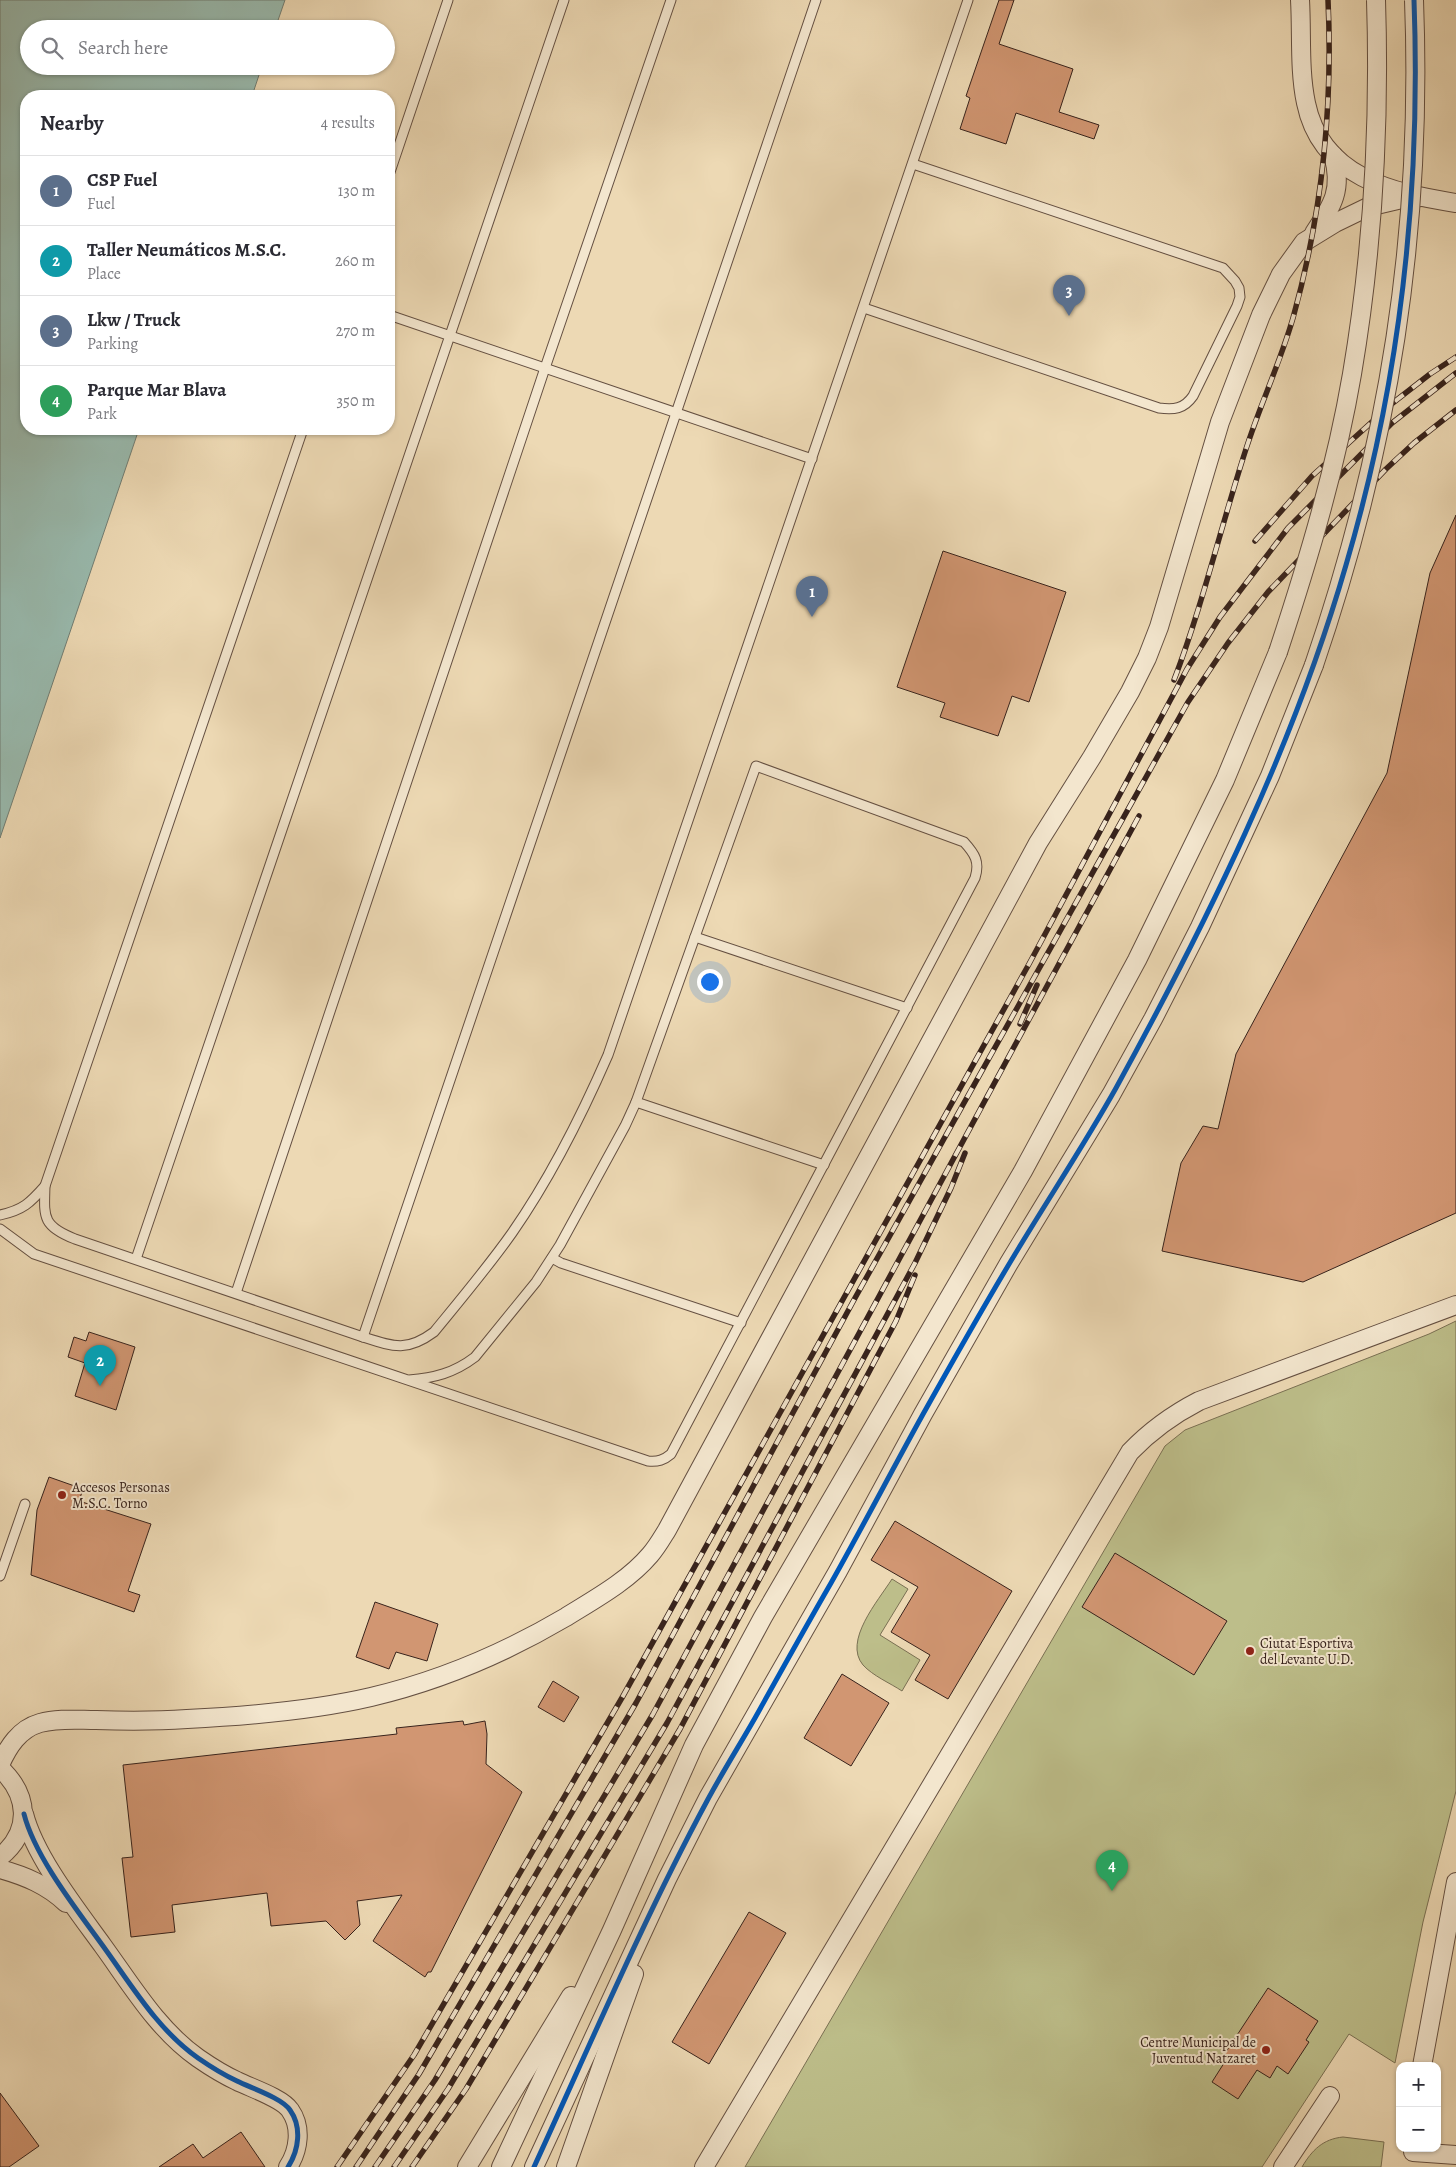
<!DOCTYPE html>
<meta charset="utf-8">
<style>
:root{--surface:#fff;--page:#f2f2f3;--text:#2b2b33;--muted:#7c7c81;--line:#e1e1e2;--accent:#0b8043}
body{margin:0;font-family:Alegreya,serif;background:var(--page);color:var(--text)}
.controls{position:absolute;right:15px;bottom:15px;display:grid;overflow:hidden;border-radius:10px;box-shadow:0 1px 4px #0004}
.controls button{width:45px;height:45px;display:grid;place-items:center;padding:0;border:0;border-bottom:1px solid var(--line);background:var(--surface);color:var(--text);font:25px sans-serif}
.you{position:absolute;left:709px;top:981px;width:18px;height:18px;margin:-12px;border:4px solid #fff;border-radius:50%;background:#1a73e8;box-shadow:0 0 0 8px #1a73e833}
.badge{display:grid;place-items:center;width:32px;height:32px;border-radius:50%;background:var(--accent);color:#fff;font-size:16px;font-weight:700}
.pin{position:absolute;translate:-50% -41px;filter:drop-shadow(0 1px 2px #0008)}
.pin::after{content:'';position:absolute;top:26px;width:18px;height:15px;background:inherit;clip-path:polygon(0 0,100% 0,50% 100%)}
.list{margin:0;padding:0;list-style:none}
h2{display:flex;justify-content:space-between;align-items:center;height:65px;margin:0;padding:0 20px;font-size:21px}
h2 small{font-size:16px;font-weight:400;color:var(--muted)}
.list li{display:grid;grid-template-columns:32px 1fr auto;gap:15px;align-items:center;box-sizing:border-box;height:70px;padding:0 20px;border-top:1px solid var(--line)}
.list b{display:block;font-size:19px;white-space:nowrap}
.list p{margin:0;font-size:16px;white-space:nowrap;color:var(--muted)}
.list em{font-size:16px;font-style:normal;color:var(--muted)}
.icon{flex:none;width:28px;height:28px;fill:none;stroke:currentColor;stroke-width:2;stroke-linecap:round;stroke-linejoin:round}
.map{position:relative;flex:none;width:1456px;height:2167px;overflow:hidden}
.search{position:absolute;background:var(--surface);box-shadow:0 1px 4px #0004;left:20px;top:20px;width:375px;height:55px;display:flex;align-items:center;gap:12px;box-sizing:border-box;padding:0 18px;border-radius:28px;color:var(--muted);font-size:19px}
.panel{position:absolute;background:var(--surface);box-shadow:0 1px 4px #0004;left:20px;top:90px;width:375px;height:345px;border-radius:20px}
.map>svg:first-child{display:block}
</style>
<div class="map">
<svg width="1456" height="2167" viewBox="0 0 1456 2167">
<rect width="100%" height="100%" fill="#edd9b4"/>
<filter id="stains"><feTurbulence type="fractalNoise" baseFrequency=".004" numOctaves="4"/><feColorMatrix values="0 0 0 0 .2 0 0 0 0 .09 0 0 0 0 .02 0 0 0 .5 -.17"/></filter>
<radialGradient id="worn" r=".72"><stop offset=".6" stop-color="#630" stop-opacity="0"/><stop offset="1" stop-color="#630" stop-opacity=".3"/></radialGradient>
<g fill="#bdbe8a" stroke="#7a7053">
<polygon points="1456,1321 1456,1791 1423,1922 1395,2063 1349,2034 1262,2167 745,2167 1165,1446 1185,1430 1429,1334"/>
<path d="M892,1579L908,1589L880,1635L920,1660L902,1691C890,1683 873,1676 863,1665C843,1641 878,1601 892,1579Z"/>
<path d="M1343,2137L1384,2142L1381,2167H1302C1312,2150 1323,2139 1343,2137Z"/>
</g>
<polygon fill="#99baae" stroke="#727e74" points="0,0 285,0 275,29 29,29 29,66 262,66 252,96 26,96 26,429 139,429 0,838"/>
<g fill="#d19672" stroke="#38231c">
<polygon points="999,0 1014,0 999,44 1073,69 1059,112 1099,125 1094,139 1016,113 1006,144 960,129 970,98 966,96"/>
<polygon points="1456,515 1456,1213 1303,1282 1162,1251 1181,1163 1203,1126 1218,1129 1236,1054 1387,773 1430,573"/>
<polygon points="943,551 1066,592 1029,702 1012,696 998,736 940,717 945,703 897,687"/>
<polygon points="89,1332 135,1347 116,1410 75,1396 85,1363 68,1357 74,1337 86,1341"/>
<polygon points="49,1477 83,1489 79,1501 151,1524 128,1591 140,1595 134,1612 31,1575 37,1510"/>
<polygon points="895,1521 1012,1591 948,1699 915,1680 930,1655 891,1632 918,1587 871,1560"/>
<polygon points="1115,1553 1227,1621 1194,1675 1082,1607"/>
<polygon points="375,1602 438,1624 427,1661 396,1652 389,1669 356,1657"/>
<polygon points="842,1674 889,1703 851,1766 804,1738"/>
<polygon points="553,1681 579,1697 564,1722 538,1707"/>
<polygon points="463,1721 464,1725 485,1721 487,1734 486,1764 522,1792 431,1972 428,1972 425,1977 373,1941 402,1895 357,1901 360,1925 345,1940 326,1921 271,1926 267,1893 172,1905 175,1932 131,1937 122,1858 133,1857 123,1765 397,1734 396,1728"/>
<polygon points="749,1912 786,1933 709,2064 672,2042"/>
<polygon points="1268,1988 1318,2021 1306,2040 1309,2042 1288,2074 1277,2066 1270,2078 1257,2070 1238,2099 1212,2082 1226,2060 1222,2058"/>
<polygon points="0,2093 39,2146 9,2167 0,2167"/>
<polygon points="241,2132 265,2167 159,2167 193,2144 203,2158"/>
</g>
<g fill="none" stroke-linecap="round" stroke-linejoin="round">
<defs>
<g id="service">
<polyline points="389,175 448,0"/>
<path d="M864,308L1159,408C1174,410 1184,409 1193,396L1237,306L1240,297L1239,288L1235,281L1223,268L913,164"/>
<polyline points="389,315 812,459"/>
<path d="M303,429L45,1186C44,1217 42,1226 75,1239L363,1337C394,1347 407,1352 434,1332C461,1299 488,1267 512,1233C551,1177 581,1117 608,1055L968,0"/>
<polyline points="695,937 907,1008"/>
<polyline points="636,1102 824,1165"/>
<path d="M0,1215C23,1210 30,1203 45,1186"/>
<path d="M0,1229L34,1254L648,1461C658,1462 664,1460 671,1454L975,878C980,862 975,854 964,842L756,766L636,1102L625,1126L560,1245L536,1282L475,1357C454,1373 434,1378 409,1380"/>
<polyline points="552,1258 561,1263 741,1323"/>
<polyline points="136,1259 564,0"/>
<polyline points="236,1293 545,368 671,0"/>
<polyline points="363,1337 816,0"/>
<polyline points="0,1576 25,1504"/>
</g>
<g id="minor">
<path d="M1300,0C1302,34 1299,70 1306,103C1321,177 1392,193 1456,203"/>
<path d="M1314,233C1333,205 1343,189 1333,155"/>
<path d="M0,1765C8,1747 19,1729 40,1723C58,1718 78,1720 96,1720C127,1721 157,1721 187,1719C248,1716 311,1711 371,1697C439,1681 505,1653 566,1617C595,1599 628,1581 650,1555C657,1547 662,1538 667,1530L1038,843L1092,757L1130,692L1147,658L1159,627L1220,422L1261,315L1281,274L1304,242L1335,223L1368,207L1402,199L1421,197"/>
<path d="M0,1768C29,1795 32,1831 0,1857"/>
<path d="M24,1814C35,1857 77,1910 103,1946C132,1986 158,2030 198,2058C211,2067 224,2075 237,2081C251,2088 282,2098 290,2110C302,2127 299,2150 288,2167"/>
<path d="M0,1869C25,1876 47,1885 66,1903"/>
<polyline points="1422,2066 1456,1882"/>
<polyline points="1413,2152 1456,2155"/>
<polyline points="467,2167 571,1996"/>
<polyline points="501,2167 612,1930 694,1745 763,1617 1023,1171 1137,960 1225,780 1278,652"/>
<polyline points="534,2167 667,1879 708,1798 838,1571 923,1414 1009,1263 1111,1095 1153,1019 1200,927 1270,776 1314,665"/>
<polyline points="566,2167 634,1974"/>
<path d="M704,2167L1130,1452C1151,1430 1172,1415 1199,1401L1456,1305"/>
<polyline points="1283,2167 1330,2096"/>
</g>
</defs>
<use href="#service" stroke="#655042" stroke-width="11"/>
<use href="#minor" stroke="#655042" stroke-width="20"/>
<use href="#service" stroke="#f3e6ce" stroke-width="9"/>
<use href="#minor" stroke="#f3e6ce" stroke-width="18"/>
<defs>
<g id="rail">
<polyline points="1255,541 1312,476 1394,402 1430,374 1456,357"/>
<path d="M1174,680C1203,604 1221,526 1246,449C1260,405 1280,363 1293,318C1322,214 1333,107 1328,0"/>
<polyline points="1020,1024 1037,985"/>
<polyline points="337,2167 414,2055 623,1696 1029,964 1187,669 1220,617 1288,528 1392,423 1456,373"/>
<polyline points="356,2167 419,2074 636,1703 855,1298 1188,702 1228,643 1268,592 1386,469 1414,443 1456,410"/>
<polyline points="375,2167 435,2080 653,1714 1139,816"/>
<polyline points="394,2167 448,2089 667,1723 915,1263 951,1188 965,1153"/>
<polyline points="412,2167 466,2089 680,1729 896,1321 915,1275"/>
</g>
</defs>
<use href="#rail" stroke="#38231c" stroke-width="5.5"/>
<use href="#rail" stroke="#f3e6ce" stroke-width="4" stroke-dasharray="11" stroke-linecap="butt"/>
<defs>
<g id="minor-bridge">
<path d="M1278,652C1308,561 1336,468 1352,374C1373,250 1380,125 1376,0"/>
<path d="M1314,665C1389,446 1423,232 1414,0"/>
</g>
</defs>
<use href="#minor-bridge" stroke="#655042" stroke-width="20" stroke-linecap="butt"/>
<use href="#minor-bridge" stroke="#f3e6ce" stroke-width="18"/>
<defs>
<g id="cycleway">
<path d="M24,1814C35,1857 77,1910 103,1946C132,1986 158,2030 198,2058C211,2067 224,2075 237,2081C251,2088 282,2098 290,2110C302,2127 299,2150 288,2167"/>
<path d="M534,2167C590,2045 643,1920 707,1801C722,1773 739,1746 755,1718C780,1673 805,1628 831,1583C862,1528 891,1472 922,1416C955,1357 988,1298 1023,1241C1054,1190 1087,1140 1116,1088C1207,922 1293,748 1346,565C1400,382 1421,190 1414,0"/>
</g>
</defs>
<use href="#cycleway" stroke="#f3e6ce" stroke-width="8"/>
<use href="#cycleway" stroke="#0057b8" stroke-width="5"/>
</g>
<g fill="#8f2418" stroke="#f3e6ce" stroke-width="2">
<circle cx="62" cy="1495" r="5"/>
<circle cx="1250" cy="1651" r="5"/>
<circle cx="1266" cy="2050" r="5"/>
</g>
<g text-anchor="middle" stroke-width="4" stroke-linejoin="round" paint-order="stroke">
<g font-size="14" fill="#38231c" stroke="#f3e6ce" text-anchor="start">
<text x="72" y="1492">Accesos Personas<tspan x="72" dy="16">M.S.C. Torno</tspan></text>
<text x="1260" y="1648">Ciutat Esportiva<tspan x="1260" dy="16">del Levante U.D.</tspan></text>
<text x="1256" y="2047" text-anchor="end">Centre Municipal de<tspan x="1256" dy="16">Juventud Natzaret</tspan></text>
</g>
</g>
<rect width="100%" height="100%" filter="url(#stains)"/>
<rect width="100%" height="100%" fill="url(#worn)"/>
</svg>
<div class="controls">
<button>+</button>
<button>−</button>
</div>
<div class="you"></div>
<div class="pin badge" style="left:812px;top:617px;background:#5c6f8a">1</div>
<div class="pin badge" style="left:100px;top:1386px;background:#0f9aa8">2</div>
<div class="pin badge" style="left:1069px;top:316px;background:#5c6f8a">3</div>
<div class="pin badge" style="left:1112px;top:1891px;background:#2e9e5b">4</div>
<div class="search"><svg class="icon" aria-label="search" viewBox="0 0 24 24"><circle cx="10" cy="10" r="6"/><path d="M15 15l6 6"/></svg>Search here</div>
<section class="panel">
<h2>Nearby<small>4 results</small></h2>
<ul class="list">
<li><span class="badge" style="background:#5c6f8a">1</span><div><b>CSP Fuel</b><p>Fuel</p></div><em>130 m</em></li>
<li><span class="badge" style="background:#0f9aa8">2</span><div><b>Taller Neumáticos M.S.C.</b><p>Place</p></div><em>260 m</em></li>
<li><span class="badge" style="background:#5c6f8a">3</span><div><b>Lkw / Truck</b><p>Parking</p></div><em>270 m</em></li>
<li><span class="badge" style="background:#2e9e5b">4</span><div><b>Parque Mar Blava</b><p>Park</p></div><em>350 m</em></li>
</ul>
</section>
</div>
